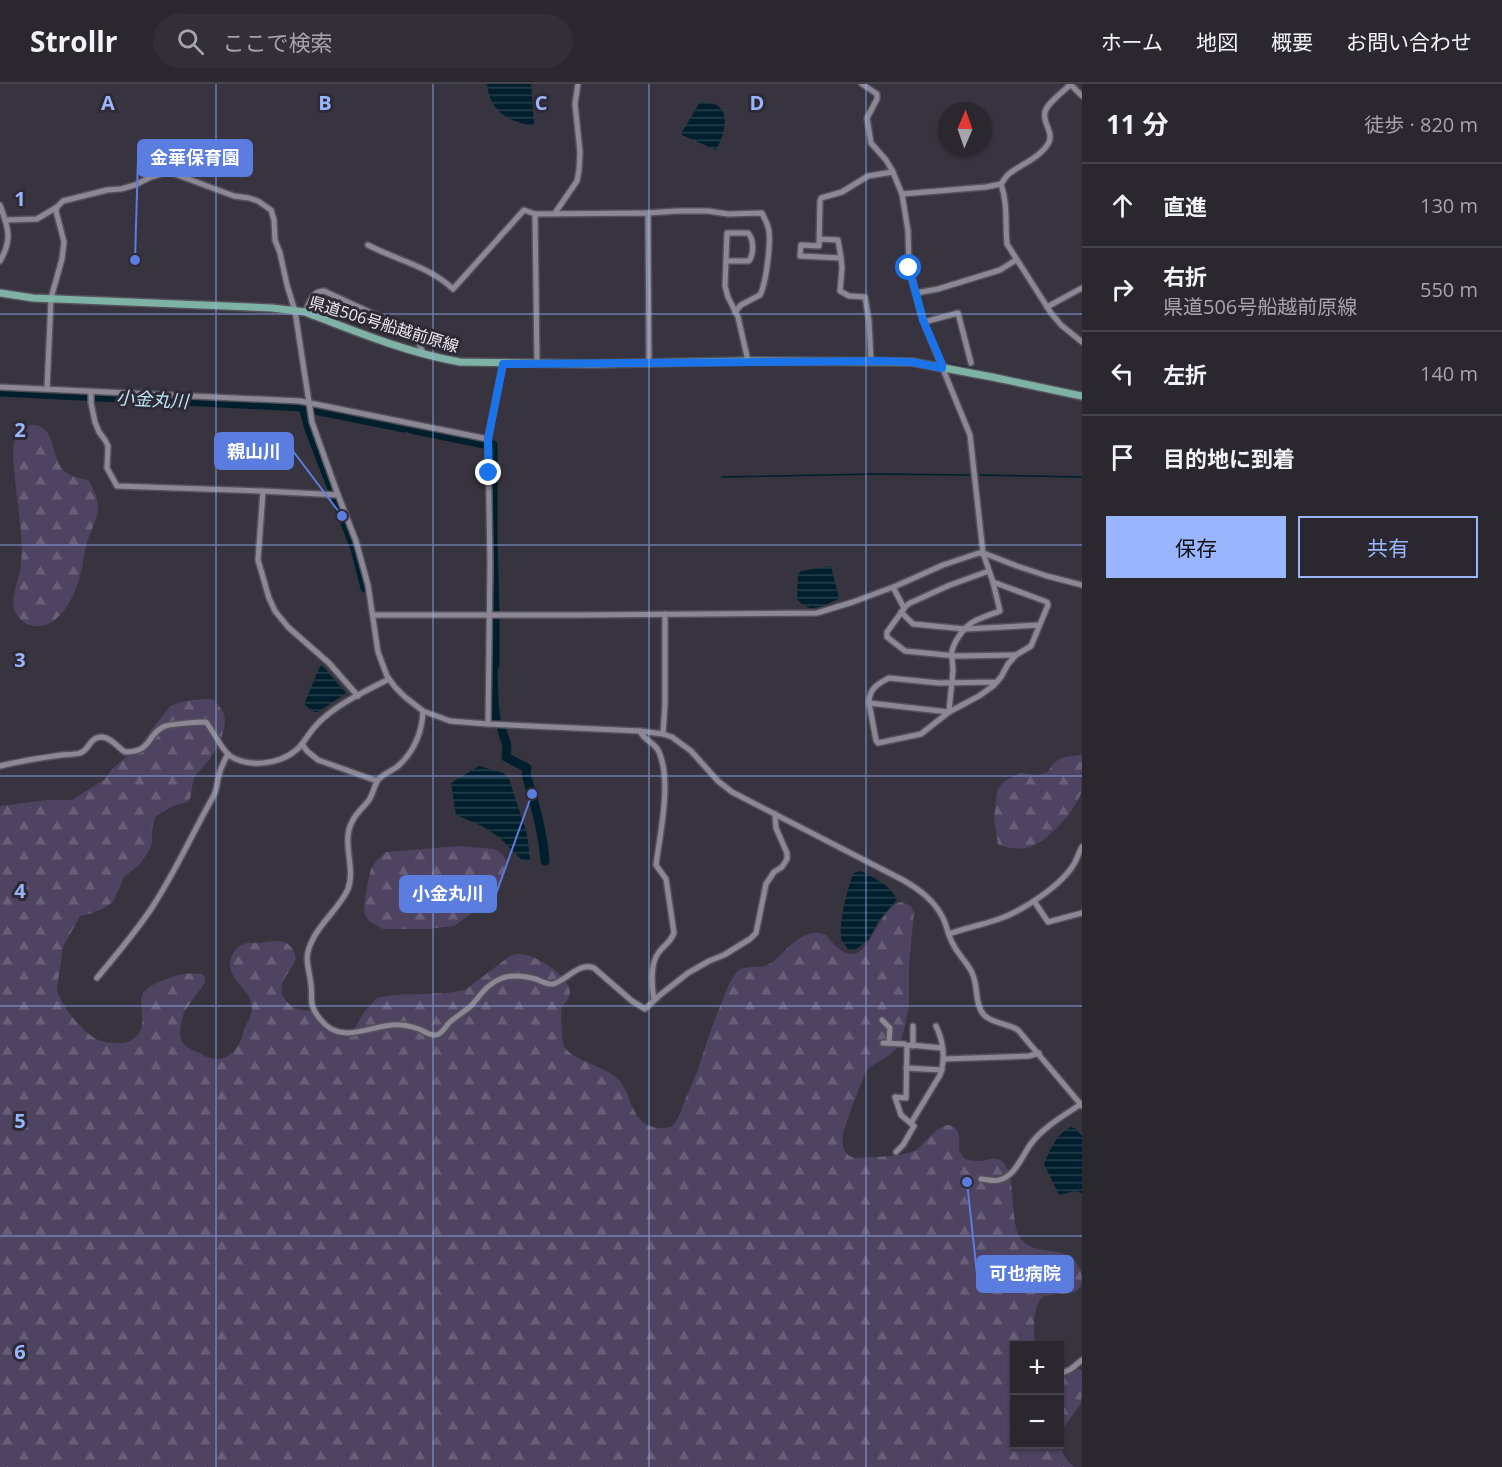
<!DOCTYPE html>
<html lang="ja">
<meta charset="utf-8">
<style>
:root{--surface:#2a272f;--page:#322f37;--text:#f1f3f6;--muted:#a5a5aa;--line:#46444b;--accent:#99b5fd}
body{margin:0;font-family:"Open Sans","Noto Sans JP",sans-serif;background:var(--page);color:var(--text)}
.controls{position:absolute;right:18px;bottom:18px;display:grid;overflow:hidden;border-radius:0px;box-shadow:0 2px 4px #0004}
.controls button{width:54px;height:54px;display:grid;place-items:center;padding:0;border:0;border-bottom:2px solid var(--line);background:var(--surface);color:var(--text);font:30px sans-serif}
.compass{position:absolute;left:938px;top:18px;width:54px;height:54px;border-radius:50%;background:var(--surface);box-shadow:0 2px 4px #0004;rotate:2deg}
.stop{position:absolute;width:18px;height:18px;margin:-14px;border:4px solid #1a73e8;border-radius:50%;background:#fff}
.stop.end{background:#1a73e8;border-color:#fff;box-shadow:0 2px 6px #0008}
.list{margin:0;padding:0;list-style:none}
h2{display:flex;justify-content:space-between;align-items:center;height:78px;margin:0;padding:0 24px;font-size:26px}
h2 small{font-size:20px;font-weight:400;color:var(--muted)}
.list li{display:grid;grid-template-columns:39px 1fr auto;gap:18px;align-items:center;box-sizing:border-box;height:84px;padding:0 24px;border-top:2px solid var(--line)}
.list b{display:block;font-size:22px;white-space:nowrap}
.list p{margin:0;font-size:20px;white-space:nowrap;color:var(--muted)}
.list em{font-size:20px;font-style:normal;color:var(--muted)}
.actions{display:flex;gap:12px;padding:18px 24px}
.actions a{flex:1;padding:14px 0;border:2px solid var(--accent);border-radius:0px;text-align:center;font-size:21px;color:var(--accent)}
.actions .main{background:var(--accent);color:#111}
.icon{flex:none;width:33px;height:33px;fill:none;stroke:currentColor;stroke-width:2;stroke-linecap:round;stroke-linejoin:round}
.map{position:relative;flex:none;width:1082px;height:1383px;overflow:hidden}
header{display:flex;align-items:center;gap:36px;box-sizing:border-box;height:84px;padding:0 30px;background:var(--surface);border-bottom:2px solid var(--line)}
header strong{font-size:28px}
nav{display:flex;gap:33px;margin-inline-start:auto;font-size:21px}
.search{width:420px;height:54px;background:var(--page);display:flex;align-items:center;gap:15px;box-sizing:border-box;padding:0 21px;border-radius:33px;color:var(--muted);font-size:22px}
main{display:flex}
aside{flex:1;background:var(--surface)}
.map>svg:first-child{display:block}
</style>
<header>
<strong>Strollr</strong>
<div class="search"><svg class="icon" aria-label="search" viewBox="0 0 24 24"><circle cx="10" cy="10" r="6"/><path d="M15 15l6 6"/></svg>ここで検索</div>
<nav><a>ホーム</a><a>地図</a><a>概要</a><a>お問い合わせ</a></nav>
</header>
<main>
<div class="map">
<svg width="1082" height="1383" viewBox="0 0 1082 1383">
<defs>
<pattern id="forest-firs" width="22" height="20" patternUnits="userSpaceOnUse" patternTransform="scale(1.5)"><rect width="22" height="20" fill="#4e4360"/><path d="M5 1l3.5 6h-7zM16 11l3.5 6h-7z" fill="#685e77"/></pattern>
<pattern id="water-rules" width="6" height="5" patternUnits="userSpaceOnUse" patternTransform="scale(1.5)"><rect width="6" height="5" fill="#001f2d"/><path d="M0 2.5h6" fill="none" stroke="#25404c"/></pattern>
</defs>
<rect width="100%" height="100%" fill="#38343f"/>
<g fill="url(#forest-firs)">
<path d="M30,341C59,339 48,376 67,389C72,393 82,394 89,397C93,405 98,413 98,423C98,436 89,449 86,462C84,469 83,477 82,484C77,508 60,550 29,541C23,539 16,531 14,525C11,510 20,494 21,480C24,448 16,416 14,384C13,375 12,361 16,353C18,347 25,343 30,341Z"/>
<path d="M209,615L214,616C217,620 221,624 223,628C230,642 215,669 206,680C202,685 196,689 194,695C191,703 193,710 188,718L173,722L155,733L152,746V759L149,767L140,780L124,793L113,818L104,824L93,829L80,832L63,863L57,905C60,921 82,947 96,955C103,958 111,959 119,959C124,959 128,958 132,956C153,943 133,918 146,906C152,899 175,891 184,890C190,889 196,890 202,890L205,893V899C198,909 189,919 184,929C181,937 177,953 184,960C187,964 194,966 199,969C217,980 230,976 240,958C243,954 242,949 244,945C247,938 252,932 252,924C252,906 230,898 230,880C230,872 236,862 244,860C249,858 253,859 258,859C271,858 287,852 294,868C295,871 296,873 295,877C291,888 275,900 284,914C288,920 294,925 302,926C305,927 308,926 311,927C311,927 318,932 318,932C328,940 333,952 346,953L353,947L365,927L377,914L394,911L447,909L465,906L506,875C510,872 513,870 518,870C534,869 569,891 570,908C570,915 565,918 562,924C560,930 562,959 565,964C575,977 603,982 616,993C634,1008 628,1043 661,1044C666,1044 671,1044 674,1040C679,1034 684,1019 687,1011C693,999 698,986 702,973C708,954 714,936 722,918C726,908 729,898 736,889C744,879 758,886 769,880C772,879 774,877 776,875C791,862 804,843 826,851C869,907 872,822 902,818L911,822L914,829L909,882V922L903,951L898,963L891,970L870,983L865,989L850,1028L843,1049C842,1060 842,1071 855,1074C869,1073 905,1073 916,1066C924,1061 944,1030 956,1045C961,1050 958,1061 960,1068C961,1069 964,1074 965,1075C970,1076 974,1077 979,1077C985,1077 992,1074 997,1075C1019,1079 1008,1139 1021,1155C1035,1173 1064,1160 1077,1180C1081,1185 1082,1191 1082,1197C1080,1218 1048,1204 1040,1216C1032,1229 1034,1248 1035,1261L1014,1262V1360H1060V1283L1082,1286C1082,1296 1082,1311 1081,1319C1077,1327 1069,1334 1065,1342C1057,1357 1061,1374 1075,1383H0V722L47,716H72L105,695L112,685L140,661L170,622L181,618L192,616Z"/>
<path d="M1082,671C1082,682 1082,700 1081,709C1074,728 1047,760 1026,764C1018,766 1006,763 998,761L994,734L997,706L1005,697L1020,689L1037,691L1047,689C1057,672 1063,673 1082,671Z"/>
<path d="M460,762L494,765C501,768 504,772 507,778L499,803L478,825L454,842L428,845H383L370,838L365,831L364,824L367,802L371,785L376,777L386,768Z"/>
</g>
<g fill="url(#water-rules)">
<path d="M487,0H531L534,39L531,42C506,36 490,27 487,0Z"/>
<path d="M701,18C734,17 726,47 716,66L682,51V48L698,21Z"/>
<path d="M831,482L839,514L837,516C821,522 810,531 797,515L798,490L801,487Z"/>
<polygon points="321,580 346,609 318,628 314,628 305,621 305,618"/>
<polygon points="479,682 503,689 509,695 527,750 530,775 527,777 522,776 499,753 482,742 456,731 451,699"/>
<path d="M860,787C873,793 890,801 897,815L878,838L869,855L854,867L848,865C846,862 844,860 842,857C837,844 848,802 854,789Z"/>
<path d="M1071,1043L1076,1045L1082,1052V1109L1075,1107L1060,1111L1058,1109L1044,1080C1050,1066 1056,1050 1071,1043Z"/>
</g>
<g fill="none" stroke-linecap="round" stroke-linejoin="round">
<g stroke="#001f2d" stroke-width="1.5">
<polyline points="951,280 1082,308"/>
<polyline points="980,391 1082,393"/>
<polyline points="722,393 876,390 970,391"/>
</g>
<g stroke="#001f2d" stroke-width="9">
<polyline points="0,308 303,323 309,345 355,465 365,504"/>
<polyline points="315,326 404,344"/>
<polyline points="411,345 484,360"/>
<polyline points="493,361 493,453 495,526"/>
<polyline points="495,537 495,581 493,585 494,617 496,635"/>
<path d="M502,646L507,662L506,673L527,684L526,690C534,719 543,747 545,777"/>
</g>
<defs>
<g id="minor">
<path d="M862,0L877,10V15L867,34L871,59L886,76L892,86L902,110L908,147L909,184L923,236L970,351L983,469L993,498L1000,527C990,531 978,534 970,540C962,546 954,558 952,567C951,573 953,579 953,586C952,600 950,614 949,628"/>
<polyline points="1070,0 1082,12"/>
<path d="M1001,100C1008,120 1005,140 1007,160L1051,229L1061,241L1082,258"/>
<path d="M902,110L986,103L1001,100C1004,96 1006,92 1010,89C1022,80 1039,74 1048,60C1055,49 1042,39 1045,28C1047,19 1064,7 1071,0"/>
<path d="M0,121C8,143 13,155 0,177"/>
<polyline points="555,129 577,97 579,86 580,68 575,20 578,0"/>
<path d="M648,129L677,127H708L728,130L762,129C764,134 767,138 768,143C772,154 766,200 760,211L741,221L735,228"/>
<polyline points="535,130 537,280"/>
<path d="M6,136L37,135L57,123L63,117L107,106L121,105L135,101L151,93L164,89H172L234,112L249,114L258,117L271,126L274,136L275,156L280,169L287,201L295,227L312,338L337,408L356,457L368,501L378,568L387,592L395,603L405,613L423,627L450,637L488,640L640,647L663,650L672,653L691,667L718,697L732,708L903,796C920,806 934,816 943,834C947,842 948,852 953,860C958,871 969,880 973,891C978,904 975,921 984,931C993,940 1008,939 1018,946L1082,1022"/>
<polyline points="819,155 838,156 841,174 800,172 801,161 819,162 820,117 821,114 842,108 868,92 893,88"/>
<path d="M368,161C396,176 429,182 453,205L524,126L535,130L648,129L649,279"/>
<polyline points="841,174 842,184 840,207 849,212 865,213 869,237 871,277"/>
<path d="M726,177H749C754,170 754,155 748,149H727L725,202L728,213L738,233L748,277"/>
<polyline points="916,209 938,205 1000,186 1016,176"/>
<polyline points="1047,223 1082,204"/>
<path d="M305,228C310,218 312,207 324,207L406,245L418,257L423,269"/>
<polyline points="924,238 958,229 971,279"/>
<polyline points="0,303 300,317 488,355"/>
<polyline points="47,305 51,214 62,175 64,158 56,127 57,123"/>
<polyline points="91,308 91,319 95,338 99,348 105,356 108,362 107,384 117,402 263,407 258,476 269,514 275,527 288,543 329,579 358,612"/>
<polyline points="263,407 338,411"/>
<polyline points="989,487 950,501 910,519 906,522 887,548 887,553 905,567 956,572 1016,571"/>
<path d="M993,498L1047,518L1048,521L1031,562L1016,571L1008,580L1001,593L993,602L979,612L949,628L921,650L878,659L876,656L869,619C869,605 877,600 889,594L939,599L997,598"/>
<polyline points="893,503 904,524"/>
<polyline points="901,528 913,540 965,545 1039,541"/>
<polyline points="373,531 581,531 817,529 853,518 896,502 943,481 979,469 986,470 1017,482 1047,492 1082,501"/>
<polyline points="869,619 949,628"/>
<path d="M423,627C422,650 414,668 397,683C391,687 383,690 378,696C374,702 373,710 369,716C363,724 356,729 352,738C341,758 356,784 348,805C340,823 323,836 314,853C302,875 309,880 311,901C312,907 311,914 312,920C313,926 316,930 320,935C340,961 367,943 392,941C401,940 410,942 419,945C424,947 430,952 436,951C442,950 445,943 449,939C455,933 464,928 471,922C480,912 487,900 500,895C510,890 526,892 536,895C541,897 548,901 553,900C567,896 579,878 594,884L632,917L645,925L660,911L688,889L709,877L724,871L750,855L756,849L766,800L774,788L782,783L787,775V769L776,744L775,730"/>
<polyline points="488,640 490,481 488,355 503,280"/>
<path d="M640,647C644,657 655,658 659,668C672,698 660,749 656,781L666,795L674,849C670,859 665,860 659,868C650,879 652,903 654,916"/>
<polyline points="663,650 665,620 665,530"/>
<polyline points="302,660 307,667 318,676 377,697"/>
<path d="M0,682C20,677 41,674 61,671C67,670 74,671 80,669C90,666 89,653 102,653C112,654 117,663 125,668C152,668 146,652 163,643C168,640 199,638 206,638C214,648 221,665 230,672C249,684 279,680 295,667C302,662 305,655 310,649C314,643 320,637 326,632C342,618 369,605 389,595"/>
<polyline points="1034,817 1048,838 1082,829"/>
<path d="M949,850C965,844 982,841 999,835C1022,827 1061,802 1074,780C1077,775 1079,768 1082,763"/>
<path d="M97,894C116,871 135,849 151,825C175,789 192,750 213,713C217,706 217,698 219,691C221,683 224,677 228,670"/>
<polyline points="882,936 890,944 889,959"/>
<polyline points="883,959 905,960 907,962"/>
<polyline points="913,962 913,942"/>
<polyline points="943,975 1029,972 1039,969"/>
<polyline points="906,984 942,986"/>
<path d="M911,1039L940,991C946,975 943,956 936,942"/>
<polyline points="896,1068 903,1061 914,1042 901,1031 895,1013 906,1014 907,962 910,961 942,964"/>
<path d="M981,1095C986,1095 994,1098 999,1096C1015,1092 1021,1074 1030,1061C1042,1044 1063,1032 1081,1020"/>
<polyline points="1060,1290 1071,1285 1082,1276"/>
</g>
<path id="major" d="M0,209L33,214L272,224L305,228C354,247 408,269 460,278L592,280L748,277L912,278L992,293L1082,312"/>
</defs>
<use href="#minor" stroke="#54515b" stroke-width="8"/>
<use href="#major" stroke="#54515b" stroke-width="10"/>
<use href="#minor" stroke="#8c8794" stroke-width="5"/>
<use href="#major" stroke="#7eb2a5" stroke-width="7"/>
</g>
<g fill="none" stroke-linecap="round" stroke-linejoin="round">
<polyline stroke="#1a73e8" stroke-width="8" points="489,389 488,355 503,280 882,277 912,278 942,284 942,280 923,236 909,184"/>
</g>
<path fill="none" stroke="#99b5fd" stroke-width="1.5" stroke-opacity="0.55" d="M216,0V1383M433,0V1383M649,0V1383M866,0V1383M0,230H1082M0,461H1082M0,692H1082M0,922H1082M0,1152H1082"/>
<g text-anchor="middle" stroke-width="6" stroke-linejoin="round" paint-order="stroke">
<g font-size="16" fill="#eceaf1" stroke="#2e2a35">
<text transform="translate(384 240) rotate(17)" y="6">県道506号船越前原線</text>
</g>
<g font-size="18" font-style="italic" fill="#bde6fc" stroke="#2e2a35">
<text transform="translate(152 316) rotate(3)" y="6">小金丸川</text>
</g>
</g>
<g font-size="20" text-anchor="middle" font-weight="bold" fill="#99b5fd" stroke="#2e2a35" stroke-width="6" stroke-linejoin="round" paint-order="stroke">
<text x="108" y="26">A</text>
<text x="325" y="26">B</text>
<text x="541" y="26">C</text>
<text x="757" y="26">D</text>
<text x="20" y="122">1</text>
<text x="20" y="353">2</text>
<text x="20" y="583">3</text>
<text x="20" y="814">4</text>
<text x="20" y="1044">5</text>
<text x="20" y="1275">6</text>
</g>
<path fill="none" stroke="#5b7de0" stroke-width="2" d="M135 176L138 74M342 432L293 367M532 710L496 810M967 1098L977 1190"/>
<g fill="#5b7de0" stroke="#2e2a35" stroke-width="2">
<circle cx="135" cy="176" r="6"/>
<circle cx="342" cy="432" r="6"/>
<circle cx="532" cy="710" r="6"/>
<circle cx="967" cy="1098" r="6"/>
</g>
<g fill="#5b7de0" stroke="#5b7de0" stroke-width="2">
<rect x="138" y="56" width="114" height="36" rx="6"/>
<rect x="215" y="349" width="78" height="36" rx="6"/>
<rect x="400" y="792" width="96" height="36" rx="6"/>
<rect x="977" y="1172" width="96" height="36" rx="6"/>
</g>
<g font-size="18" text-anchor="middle" font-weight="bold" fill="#fff">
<text x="195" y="80">金華保育園</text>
<text x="254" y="374">親山川</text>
<text x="448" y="816">小金丸川</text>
<text x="1025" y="1196">可也病院</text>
</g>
</svg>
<div class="controls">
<button>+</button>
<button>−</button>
</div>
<svg class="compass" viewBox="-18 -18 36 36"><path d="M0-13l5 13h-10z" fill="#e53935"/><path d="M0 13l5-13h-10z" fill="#a5a5aa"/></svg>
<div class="stop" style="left:909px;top:184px"></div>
<div class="stop end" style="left:489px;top:389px"></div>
</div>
<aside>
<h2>11 分<small>徒歩 · 820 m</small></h2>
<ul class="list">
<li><svg class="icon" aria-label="ahead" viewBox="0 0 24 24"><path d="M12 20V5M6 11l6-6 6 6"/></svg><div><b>直進</b></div><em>130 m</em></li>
<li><svg class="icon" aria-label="right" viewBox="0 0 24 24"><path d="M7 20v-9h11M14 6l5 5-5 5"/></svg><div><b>右折</b><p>県道506号船越前原線</p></div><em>550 m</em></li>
<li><svg class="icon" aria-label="left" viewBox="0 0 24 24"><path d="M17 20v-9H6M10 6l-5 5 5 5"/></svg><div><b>左折</b></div><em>140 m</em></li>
<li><svg class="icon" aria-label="arrive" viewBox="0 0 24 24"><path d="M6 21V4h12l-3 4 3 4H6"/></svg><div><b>目的地に到着</b></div></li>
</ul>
<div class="actions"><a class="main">保存</a><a>共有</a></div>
</aside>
</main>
